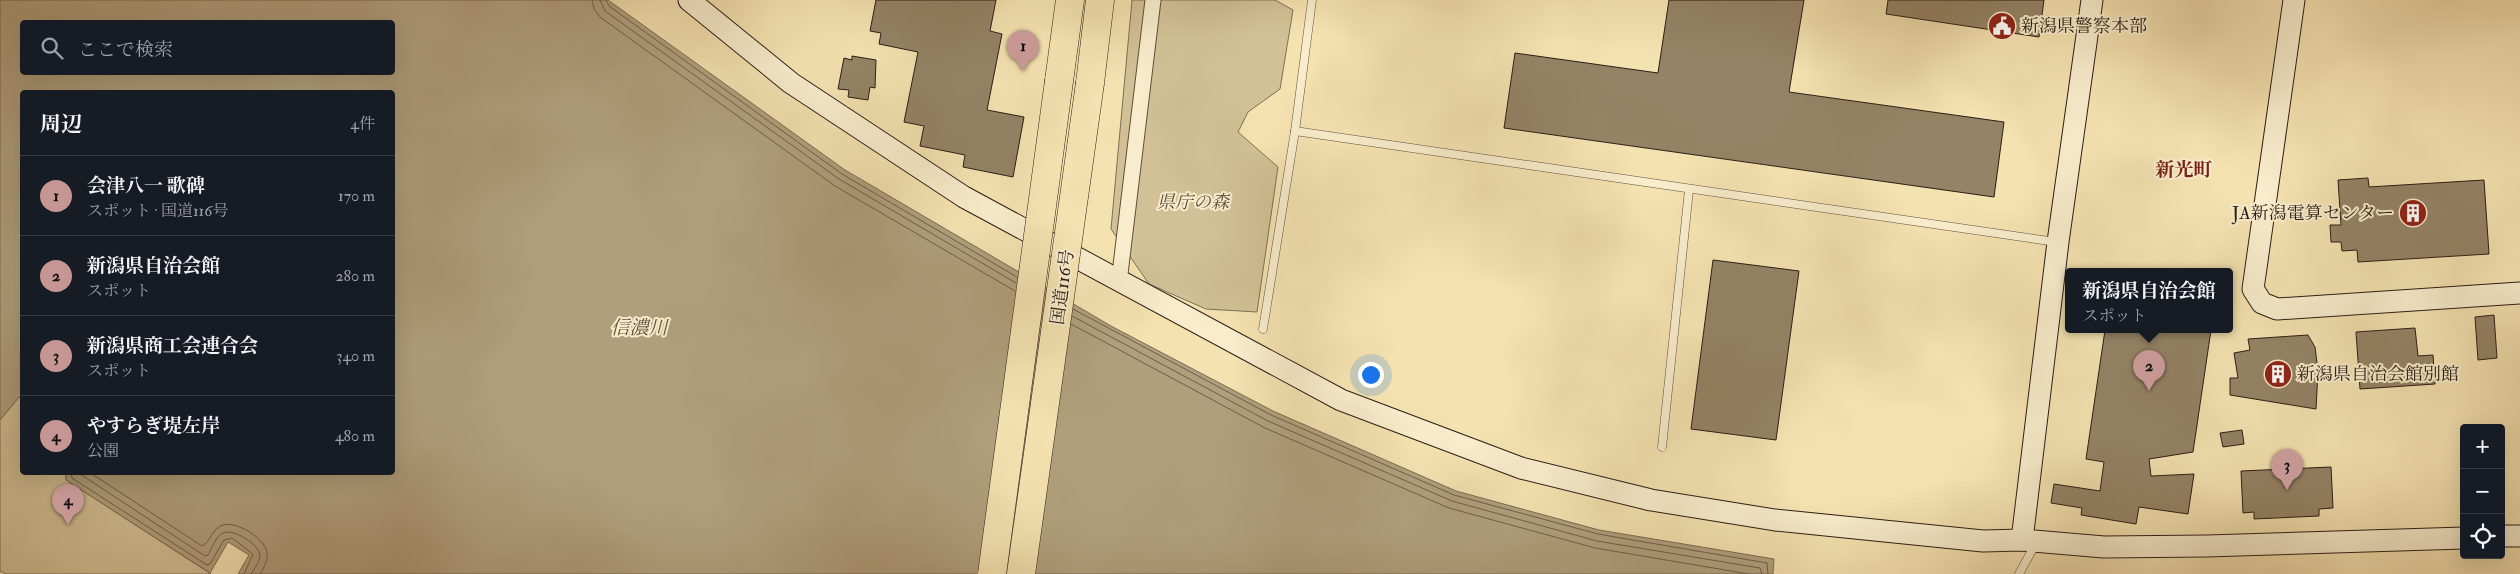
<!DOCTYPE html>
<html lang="ja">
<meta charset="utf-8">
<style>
:root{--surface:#171b24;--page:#20242c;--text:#f1f3f6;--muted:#9ea1a6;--line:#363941;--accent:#c59692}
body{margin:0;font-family:"IM FELL Double Pica","Noto Serif JP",serif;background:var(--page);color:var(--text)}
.controls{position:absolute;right:15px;bottom:15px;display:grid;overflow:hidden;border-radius:5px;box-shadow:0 5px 20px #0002}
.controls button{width:45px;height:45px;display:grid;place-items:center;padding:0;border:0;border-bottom:1px solid var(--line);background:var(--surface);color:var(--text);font:25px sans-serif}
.you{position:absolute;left:1370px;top:374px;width:18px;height:18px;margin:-12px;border:4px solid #fff;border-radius:50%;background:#1a73e8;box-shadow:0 0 0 8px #1a73e833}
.badge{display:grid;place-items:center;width:32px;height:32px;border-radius:50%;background:var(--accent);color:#111;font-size:16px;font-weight:700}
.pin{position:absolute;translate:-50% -41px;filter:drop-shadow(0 1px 2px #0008)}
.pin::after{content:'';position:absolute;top:26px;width:18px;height:15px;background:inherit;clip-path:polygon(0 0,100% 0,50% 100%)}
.popup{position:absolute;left:2065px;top:268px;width:168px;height:65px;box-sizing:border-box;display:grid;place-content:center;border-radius:5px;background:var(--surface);filter:drop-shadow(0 1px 4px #0005);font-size:16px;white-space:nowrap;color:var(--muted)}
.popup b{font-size:19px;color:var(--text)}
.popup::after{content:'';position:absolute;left:50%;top:100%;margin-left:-10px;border:10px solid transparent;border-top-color:var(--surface)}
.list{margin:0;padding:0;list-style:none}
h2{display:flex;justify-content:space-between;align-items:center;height:65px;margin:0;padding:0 20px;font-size:21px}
h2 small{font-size:16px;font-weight:400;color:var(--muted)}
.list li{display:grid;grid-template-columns:32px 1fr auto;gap:15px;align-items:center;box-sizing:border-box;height:80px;padding:0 20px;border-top:1px solid var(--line)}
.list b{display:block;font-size:19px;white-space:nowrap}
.list p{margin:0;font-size:16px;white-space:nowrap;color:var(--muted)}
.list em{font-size:16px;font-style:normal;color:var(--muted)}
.icon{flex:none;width:28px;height:28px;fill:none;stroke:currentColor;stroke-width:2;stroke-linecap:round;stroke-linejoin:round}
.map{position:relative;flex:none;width:2520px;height:574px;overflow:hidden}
.search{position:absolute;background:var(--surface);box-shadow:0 5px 20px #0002;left:20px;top:20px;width:375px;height:55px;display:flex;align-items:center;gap:12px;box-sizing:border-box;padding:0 18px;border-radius:5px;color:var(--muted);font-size:19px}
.panel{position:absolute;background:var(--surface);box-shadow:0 5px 20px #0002;left:20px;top:90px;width:375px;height:385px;border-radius:5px}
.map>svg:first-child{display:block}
</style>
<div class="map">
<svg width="2520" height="574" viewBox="0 0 2520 574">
<rect width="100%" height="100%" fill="#f4e2b0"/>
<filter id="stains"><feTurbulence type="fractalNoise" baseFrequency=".004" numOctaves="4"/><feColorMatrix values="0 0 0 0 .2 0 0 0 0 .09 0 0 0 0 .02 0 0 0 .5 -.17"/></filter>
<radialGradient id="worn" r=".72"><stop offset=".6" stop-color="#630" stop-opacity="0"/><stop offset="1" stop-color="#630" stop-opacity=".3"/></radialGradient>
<g fill="#d2c196" stroke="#7e6f56">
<polygon points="1132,0 1275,0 1293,10 1280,89 1248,112 1238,132 1278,167 1257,312 1206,309 1149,284 1111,229"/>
<polygon points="20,396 22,398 22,472 66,473 66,480 211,574 6,574 0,571 0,420"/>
</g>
<path fill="#b09f7c" stroke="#7b6b53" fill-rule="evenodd" d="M0,0H608L845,170L1111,326L1273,411L1456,491L1599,530L1774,559L1773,574H238L249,555L228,542L210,573L66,480V473L392,472V92H22V398L20,396L0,420ZM22,22H392V72H22Z"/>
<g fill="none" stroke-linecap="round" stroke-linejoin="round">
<g stroke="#6e5e49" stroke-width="1">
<polyline points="592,0 594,9 600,17 835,186 1015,291"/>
<polyline points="600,0 605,11 839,179 1016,283"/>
<polyline points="606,0 609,6 842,174 1017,277"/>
<polyline points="1073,309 1271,415 1454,495 1598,534 1767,563 1768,574"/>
<polyline points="1072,316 1268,421 1452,501 1597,541 1760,568 1762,574"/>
<polyline points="1071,324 1265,428 1449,508 1595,548 1749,574"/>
<polyline points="71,472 72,478 207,565 210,564 224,540 232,538 253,554 244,574"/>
<path d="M77,472L205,556L208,555C212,548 216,536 223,533C234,528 260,545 260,556C260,562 254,569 251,574"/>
<path d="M89,472L202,546C211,542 212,528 223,525C237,521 264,538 267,552C268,561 264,567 260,574"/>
</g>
</g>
<g fill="#948366" stroke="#2b1d16">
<polygon points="876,0 996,0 990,31 1002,34 987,110 1024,117 1013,177 963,167 965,155 920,146 924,126 904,122 918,52 879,44 881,33 870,31"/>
<polygon points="1669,0 1804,0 1789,92 2004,122 1994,197 1504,128 1515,53 1658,73"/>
<polygon points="1888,0 2044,0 2039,37 1886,14"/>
<polygon points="852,56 876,60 875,88 870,87 868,100 848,97 849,90 838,89 844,58 852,60"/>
<polygon points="2368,178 2369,187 2484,180 2489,254 2358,262 2357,250 2342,251 2341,242 2331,242 2330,225 2341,225 2338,180"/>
<polygon points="1713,260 1799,271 1776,440 1691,429"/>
<polygon points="2494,315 2497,358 2478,360 2475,317"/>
<polygon points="2415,328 2418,356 2433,355 2435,384 2360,389 2356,332"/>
<polygon points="2105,330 2211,330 2193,452 2149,459 2151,476 2194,474 2188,514 2139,507 2136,524 2081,515 2082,508 2051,503 2054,484 2100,491 2104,462 2086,459"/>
<polygon points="2308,335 2315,347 2318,371 2316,409 2230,395 2230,378 2238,378 2234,353 2250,350 2248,339"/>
<polygon points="2242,430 2244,444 2223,447 2220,433"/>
<polygon points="2331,467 2333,508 2319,509 2319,516 2254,519 2254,512 2243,513 2241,471"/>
</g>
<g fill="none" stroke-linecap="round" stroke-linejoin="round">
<defs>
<g id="lane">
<polyline points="1295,131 2056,242"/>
<polyline points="1263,329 1295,131 1312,0"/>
<polyline points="1662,447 1689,190"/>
<polyline points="2019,574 2036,543"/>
</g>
<polyline id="street" points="1119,282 1153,0"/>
<g id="secondary">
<polyline points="689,0 791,83 964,197 1341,400 1521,468 1651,500 1775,520 1983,541 2022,540 2104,547 2207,546 2464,538"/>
<polyline points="2294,0 2253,289 2262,303 2277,309 2520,293"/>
<polyline points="2501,536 2520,536"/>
<polyline points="2022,540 2058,242 2092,0"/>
</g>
<g id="highway">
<polyline points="1059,81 1070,0"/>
<polyline points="1090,83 1100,0"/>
</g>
</defs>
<use href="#lane" stroke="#5d4e3c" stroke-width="9"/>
<use href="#street" stroke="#5d4e3c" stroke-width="17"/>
<use href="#secondary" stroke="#2b1d16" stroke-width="23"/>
<use href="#highway" stroke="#2b1d16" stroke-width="29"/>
<use href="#lane" stroke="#f8eccc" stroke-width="8"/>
<use href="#street" stroke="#f8eccc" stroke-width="15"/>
<use href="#secondary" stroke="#f8eccc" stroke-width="21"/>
<use href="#highway" stroke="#f4e2b0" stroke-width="28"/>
<defs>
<g id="highway-bridge">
<polyline points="992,574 1059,81"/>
<polyline points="1021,574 1090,83"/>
</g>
</defs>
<use href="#highway-bridge" stroke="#2b1d16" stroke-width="29" stroke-linecap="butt"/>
<use href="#highway-bridge" stroke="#f4e2b0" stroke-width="28"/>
</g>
<defs>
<symbol id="civic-disc" viewBox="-11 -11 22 22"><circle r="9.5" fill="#8f2418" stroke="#f8eccc"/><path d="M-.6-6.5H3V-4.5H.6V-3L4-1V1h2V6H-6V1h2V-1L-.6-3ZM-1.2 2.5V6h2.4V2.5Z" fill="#fff"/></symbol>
<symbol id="building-disc" viewBox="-11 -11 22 22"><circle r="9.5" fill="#8f2418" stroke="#f8eccc"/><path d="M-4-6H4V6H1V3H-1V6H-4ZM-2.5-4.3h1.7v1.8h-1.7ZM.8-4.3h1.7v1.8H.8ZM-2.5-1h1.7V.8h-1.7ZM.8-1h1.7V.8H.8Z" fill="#fff"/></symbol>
</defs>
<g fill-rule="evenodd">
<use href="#civic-disc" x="1986" y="10" width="32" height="32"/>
<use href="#building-disc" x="2397" y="197" width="32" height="32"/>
<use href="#building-disc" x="2262" y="358" width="32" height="32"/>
</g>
<g text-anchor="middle" stroke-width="4" stroke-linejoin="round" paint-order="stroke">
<g font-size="18" fill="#2b1d16" stroke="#f8eccc" text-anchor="start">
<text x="2021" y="32">新潟県警察本部</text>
<text x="2394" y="219" text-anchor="end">JA新潟電算センター</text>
<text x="2297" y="380">新潟県自治会館別館</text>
</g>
<g font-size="18" font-style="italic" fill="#5d4e3c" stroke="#f8eccc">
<text x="1193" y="208">県庁の森</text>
</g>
<g font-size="18" fill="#2b1d16" stroke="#f8eccc">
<text transform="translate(1062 287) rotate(-82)" y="6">国道116号</text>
</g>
<g font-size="19" font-weight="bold" fill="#7a1f14" stroke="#f8eccc">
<text x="2184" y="176">新光町</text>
</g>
<g font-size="19" font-style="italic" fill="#60513f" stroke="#f8eccc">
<text x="639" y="334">信濃川</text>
</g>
</g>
<rect width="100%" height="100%" filter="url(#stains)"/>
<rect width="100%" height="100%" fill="url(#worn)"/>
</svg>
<div class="controls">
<button>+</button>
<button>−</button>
<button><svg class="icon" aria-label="locate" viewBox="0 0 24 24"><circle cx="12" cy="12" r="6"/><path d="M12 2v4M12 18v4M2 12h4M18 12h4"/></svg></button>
</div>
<div class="you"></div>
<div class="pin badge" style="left:1023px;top:71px">1</div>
<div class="pin badge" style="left:2149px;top:391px">2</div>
<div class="popup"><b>新潟県自治会館</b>スポット</div>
<div class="pin badge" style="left:2287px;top:490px">3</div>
<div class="pin badge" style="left:68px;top:525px">4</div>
<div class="search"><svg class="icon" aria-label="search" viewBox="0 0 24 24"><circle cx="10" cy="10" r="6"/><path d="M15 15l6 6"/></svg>ここで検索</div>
<section class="panel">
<h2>周辺<small>4件</small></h2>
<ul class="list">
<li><span class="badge">1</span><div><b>会津八一 歌碑</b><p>スポット · 国道116号</p></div><em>170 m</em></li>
<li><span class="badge">2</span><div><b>新潟県自治会館</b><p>スポット</p></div><em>280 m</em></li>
<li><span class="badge">3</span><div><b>新潟県商工会連合会</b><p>スポット</p></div><em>340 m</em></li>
<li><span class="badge">4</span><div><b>やすらぎ堤左岸</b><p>公園</p></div><em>480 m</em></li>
</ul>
</section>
</div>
